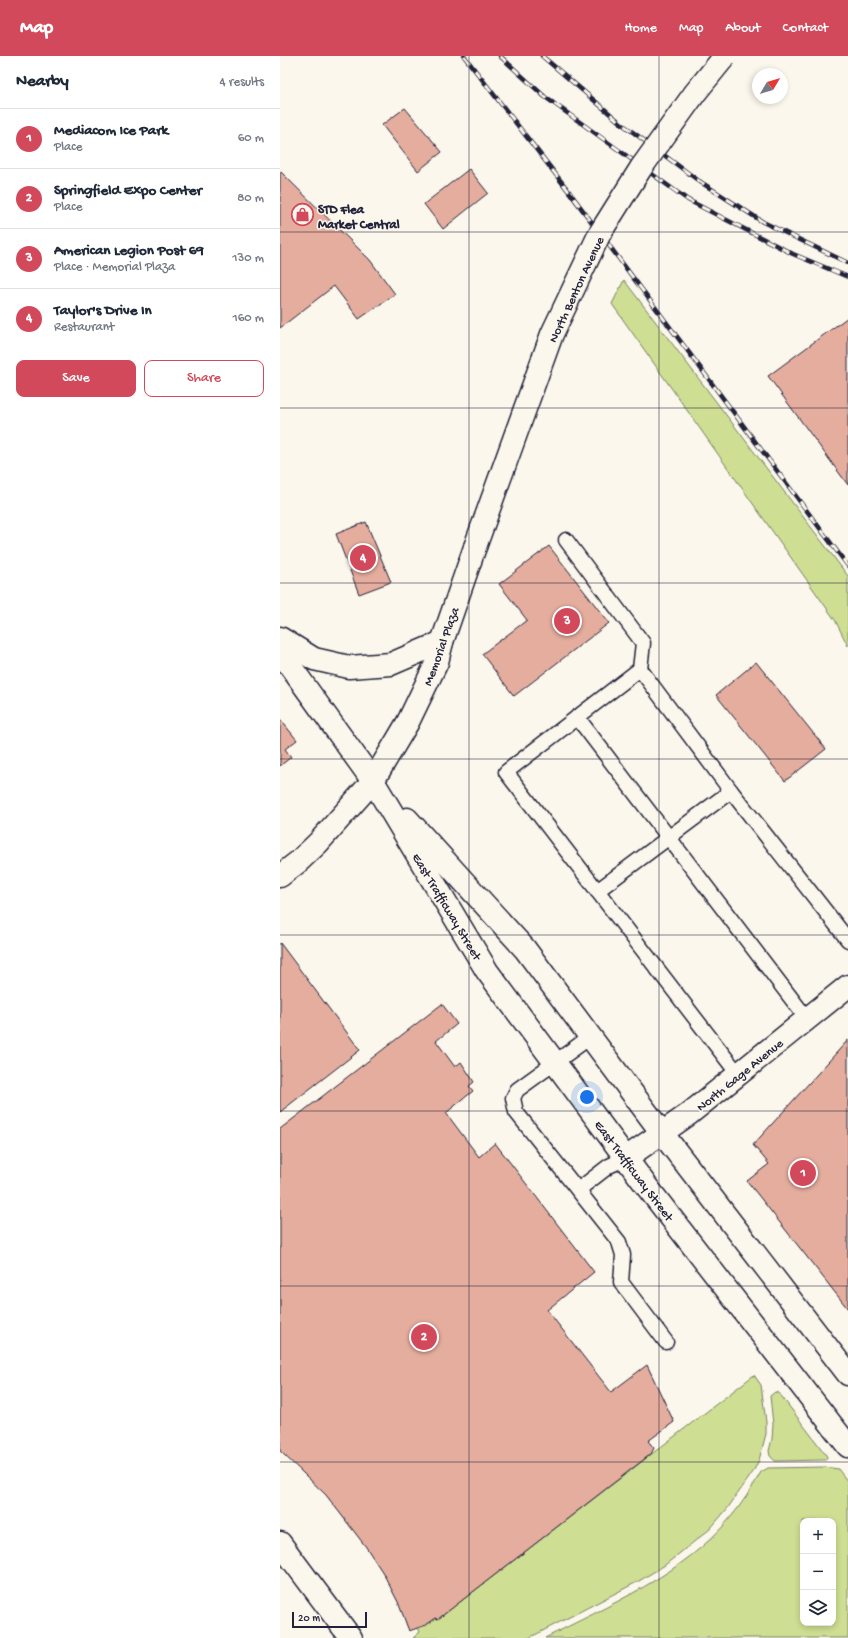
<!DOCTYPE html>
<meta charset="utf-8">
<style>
:root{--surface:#fff;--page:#f2f2f3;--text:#1f2937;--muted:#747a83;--line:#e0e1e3;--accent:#d1495b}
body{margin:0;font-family:"Gochi Hand",sans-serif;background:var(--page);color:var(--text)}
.controls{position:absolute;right:12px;bottom:12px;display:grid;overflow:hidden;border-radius:8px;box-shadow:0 2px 6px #0003}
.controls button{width:36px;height:36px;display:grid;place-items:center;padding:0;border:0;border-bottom:1px solid var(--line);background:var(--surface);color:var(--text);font:20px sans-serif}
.compass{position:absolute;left:472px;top:12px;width:36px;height:36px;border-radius:50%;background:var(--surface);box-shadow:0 2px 6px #0003;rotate:52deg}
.scale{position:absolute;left:12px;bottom:10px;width:75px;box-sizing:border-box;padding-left:4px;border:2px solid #22223b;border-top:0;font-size:11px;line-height:14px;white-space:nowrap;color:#22223b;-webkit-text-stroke:3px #fbf7ec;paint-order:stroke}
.you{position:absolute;left:307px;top:1041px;width:14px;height:14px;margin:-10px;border:3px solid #fff;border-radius:50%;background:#1a73e8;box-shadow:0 0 0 6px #1a73e833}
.badge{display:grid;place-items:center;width:26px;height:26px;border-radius:50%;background:var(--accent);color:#fff;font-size:13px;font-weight:700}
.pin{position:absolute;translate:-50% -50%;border:2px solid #fff;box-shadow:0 1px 4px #0006}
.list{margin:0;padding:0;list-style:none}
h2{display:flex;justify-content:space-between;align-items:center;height:52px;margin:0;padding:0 16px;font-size:17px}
h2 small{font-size:13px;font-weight:400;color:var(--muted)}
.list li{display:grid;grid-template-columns:26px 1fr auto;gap:12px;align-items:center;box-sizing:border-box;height:60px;padding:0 16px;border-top:1px solid var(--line)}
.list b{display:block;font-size:15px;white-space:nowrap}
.list p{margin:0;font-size:13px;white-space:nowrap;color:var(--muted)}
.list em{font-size:13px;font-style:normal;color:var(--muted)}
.actions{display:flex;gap:8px;padding:12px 16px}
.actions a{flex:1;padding:9px 0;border:1px solid var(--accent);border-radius:8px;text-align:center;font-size:14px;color:var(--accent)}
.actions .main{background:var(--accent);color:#fff}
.icon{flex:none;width:22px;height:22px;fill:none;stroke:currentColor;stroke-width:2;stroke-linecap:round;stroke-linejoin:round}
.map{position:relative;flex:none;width:568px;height:1582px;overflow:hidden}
header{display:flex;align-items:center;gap:24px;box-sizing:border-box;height:56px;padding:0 20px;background:var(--accent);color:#fff}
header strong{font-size:19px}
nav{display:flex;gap:22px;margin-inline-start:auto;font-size:14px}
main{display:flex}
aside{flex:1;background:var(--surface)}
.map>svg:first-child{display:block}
</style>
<header>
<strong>Map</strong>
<nav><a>Home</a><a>Map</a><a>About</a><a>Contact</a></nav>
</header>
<main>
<aside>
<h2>Nearby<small>4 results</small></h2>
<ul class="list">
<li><span class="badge">1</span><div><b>Mediacom Ice Park</b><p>Place</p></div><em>60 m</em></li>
<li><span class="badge">2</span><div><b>Springfield Expo Center</b><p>Place</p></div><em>80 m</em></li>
<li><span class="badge">3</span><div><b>American Legion Post 69</b><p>Place · Memorial Plaza</p></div><em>130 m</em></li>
<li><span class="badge">4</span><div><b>Taylor's Drive In</b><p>Restaurant</p></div><em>160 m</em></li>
</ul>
<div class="actions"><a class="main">Save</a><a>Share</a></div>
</aside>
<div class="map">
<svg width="568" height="1582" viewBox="0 0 568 1582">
<rect width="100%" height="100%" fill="#fbf7ec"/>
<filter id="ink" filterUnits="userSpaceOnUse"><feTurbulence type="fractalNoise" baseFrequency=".025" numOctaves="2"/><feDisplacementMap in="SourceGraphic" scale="8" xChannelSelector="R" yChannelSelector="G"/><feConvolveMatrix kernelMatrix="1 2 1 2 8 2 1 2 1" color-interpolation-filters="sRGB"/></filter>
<g filter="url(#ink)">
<g fill="#cede92" stroke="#788066" fill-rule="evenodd">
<polygon points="344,224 568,520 568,590 555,564 332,248"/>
<polygon points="474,1319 481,1329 486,1366 486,1378 479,1404 473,1416 447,1453 430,1473 385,1509 359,1525 249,1582 133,1582 140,1576 138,1572 146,1569 156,1562 158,1563"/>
<polygon points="495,1336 499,1337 546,1399 547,1401 546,1404 495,1405 490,1400 489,1395 492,1383 493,1368 490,1340"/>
<path d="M545,1411L558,1413L568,1426V1582H265C326,1551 407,1516 450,1462C462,1448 472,1432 481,1416L488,1412ZM523,1465H553V1567H523Z"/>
</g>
<g fill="#e5ad9e" stroke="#22223b">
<polygon points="125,52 162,96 138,115 102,69"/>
<polygon points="189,113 208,137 163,173 144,148"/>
<polygon points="0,115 90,204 115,238 79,263 54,230 0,272"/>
<polygon points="568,261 568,429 488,320"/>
<polygon points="86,466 111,526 79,538 56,478"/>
<polygon points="269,490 329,567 234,640 202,598 247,564 219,528"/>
<polygon points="476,606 546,693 505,725 436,639"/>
<polygon points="0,663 17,684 5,693 11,701 0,710"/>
<polygon points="0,887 80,994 0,1056"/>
<polygon points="162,948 177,968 156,985 175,1011 181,1006 194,1026 189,1030 193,1035 166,1057 199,1101 215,1087 314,1216 267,1254 331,1336 367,1309 394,1366 368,1385 374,1392 371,1398 158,1563 156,1562 146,1569 129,1575 118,1546 103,1517 86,1491 46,1439 0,1395 0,1073"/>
<polygon points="568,984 568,1253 467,1125 489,1108 473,1089"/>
</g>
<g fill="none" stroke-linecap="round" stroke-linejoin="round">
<defs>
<g id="service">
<polyline points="286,484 363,587 360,613"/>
<polyline points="297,661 527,963"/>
<polyline points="317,835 451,735"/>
<polyline points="310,981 237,1034 233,1042 236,1056 339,1186 343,1199 341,1226 386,1286"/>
<polyline points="458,1018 226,716 360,613 451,735 568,884"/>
<polyline points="298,1134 329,1110 346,1102"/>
</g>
<polyline id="minor" points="346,1102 409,1058 568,930"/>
<g id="tertiary">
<polyline points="0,582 34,603 69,611 111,608 162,586"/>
<polyline points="0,596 93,725"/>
</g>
<g id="secondary">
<polyline points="93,725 207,915 368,1132 568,1390"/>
<polyline points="127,763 245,893 382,1077 568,1318"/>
<polyline points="0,820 18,806 38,787 93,725 128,666 157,606 162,586 195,491"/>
<polyline points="0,1487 71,1582"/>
</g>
</defs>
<use href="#service" stroke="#22223b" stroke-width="17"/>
<use href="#minor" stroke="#22223b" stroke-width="25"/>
<use href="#tertiary" stroke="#22223b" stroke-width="25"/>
<use href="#secondary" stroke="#22223b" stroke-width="25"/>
<use href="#service" stroke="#fbf7ec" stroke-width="14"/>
<use href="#minor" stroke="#fbf7ec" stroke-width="22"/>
<use href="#tertiary" stroke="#fbf7ec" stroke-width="22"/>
<use href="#secondary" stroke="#fbf7ec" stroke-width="22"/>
<defs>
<g id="rail">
<polyline points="184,0 287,133 568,510"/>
<polyline points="220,0 265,41 408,144 513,198 568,221"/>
<polyline points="262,0 342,68 419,125 483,166 568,207"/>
</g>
</defs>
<use href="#rail" stroke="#22223b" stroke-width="4.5"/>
<use href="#rail" stroke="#fbf7ec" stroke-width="3" stroke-dasharray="9" stroke-linecap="butt"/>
<defs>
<polyline id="secondary-bridge" points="195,491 272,278 320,177 361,112 415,37 445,0"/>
</defs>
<use href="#secondary-bridge" stroke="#22223b" stroke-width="25" stroke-linecap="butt"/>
<use href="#secondary-bridge" stroke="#fbf7ec" stroke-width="22"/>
</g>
</g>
<path fill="none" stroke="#22223b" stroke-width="1" stroke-opacity="0.55" d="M189,0V1582M379,0V1582M0,176H568M0,352H568M0,527H568M0,703H568M0,879H568M0,1055H568M0,1230H568M0,1406H568"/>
<defs>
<symbol id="shop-ring" viewBox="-11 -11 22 22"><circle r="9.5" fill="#fbf7ec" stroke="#d1495b" stroke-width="1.5"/><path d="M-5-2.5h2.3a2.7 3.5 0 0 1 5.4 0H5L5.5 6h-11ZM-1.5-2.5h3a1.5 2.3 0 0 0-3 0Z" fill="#d1495b"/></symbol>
</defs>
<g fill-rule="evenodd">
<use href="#shop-ring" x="10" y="146" width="25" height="25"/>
</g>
<g text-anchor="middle" stroke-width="3" stroke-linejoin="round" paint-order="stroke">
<g font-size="13" font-weight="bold" fill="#22223b" stroke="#fbf7ec" text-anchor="start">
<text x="38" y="157">STD Flea<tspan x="38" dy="15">Market Central</tspan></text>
</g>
<g font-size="13" fill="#22223b" stroke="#fbf7ec">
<text transform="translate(295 233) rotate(-65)" y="5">North Benton Avenue</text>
<text transform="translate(160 590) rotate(-70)" y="5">Memorial Plaza</text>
<text transform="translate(168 850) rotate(59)" y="5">East Trafficway Street</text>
<text transform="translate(459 1018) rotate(-39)" y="5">North Gage Avenue</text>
<text transform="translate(355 1114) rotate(53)" y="5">East Trafficway Street</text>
</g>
</g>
</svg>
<div class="controls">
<button>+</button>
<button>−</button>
<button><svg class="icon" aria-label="layers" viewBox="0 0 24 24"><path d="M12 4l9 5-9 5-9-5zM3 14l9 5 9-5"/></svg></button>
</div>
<svg class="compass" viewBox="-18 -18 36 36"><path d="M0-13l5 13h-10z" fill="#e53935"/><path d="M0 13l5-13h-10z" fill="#747a83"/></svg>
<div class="scale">20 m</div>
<div class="you"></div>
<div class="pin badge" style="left:523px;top:1117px">1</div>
<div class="pin badge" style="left:144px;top:1281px">2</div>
<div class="pin badge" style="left:287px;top:565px">3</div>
<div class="pin badge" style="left:83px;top:502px">4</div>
</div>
</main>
